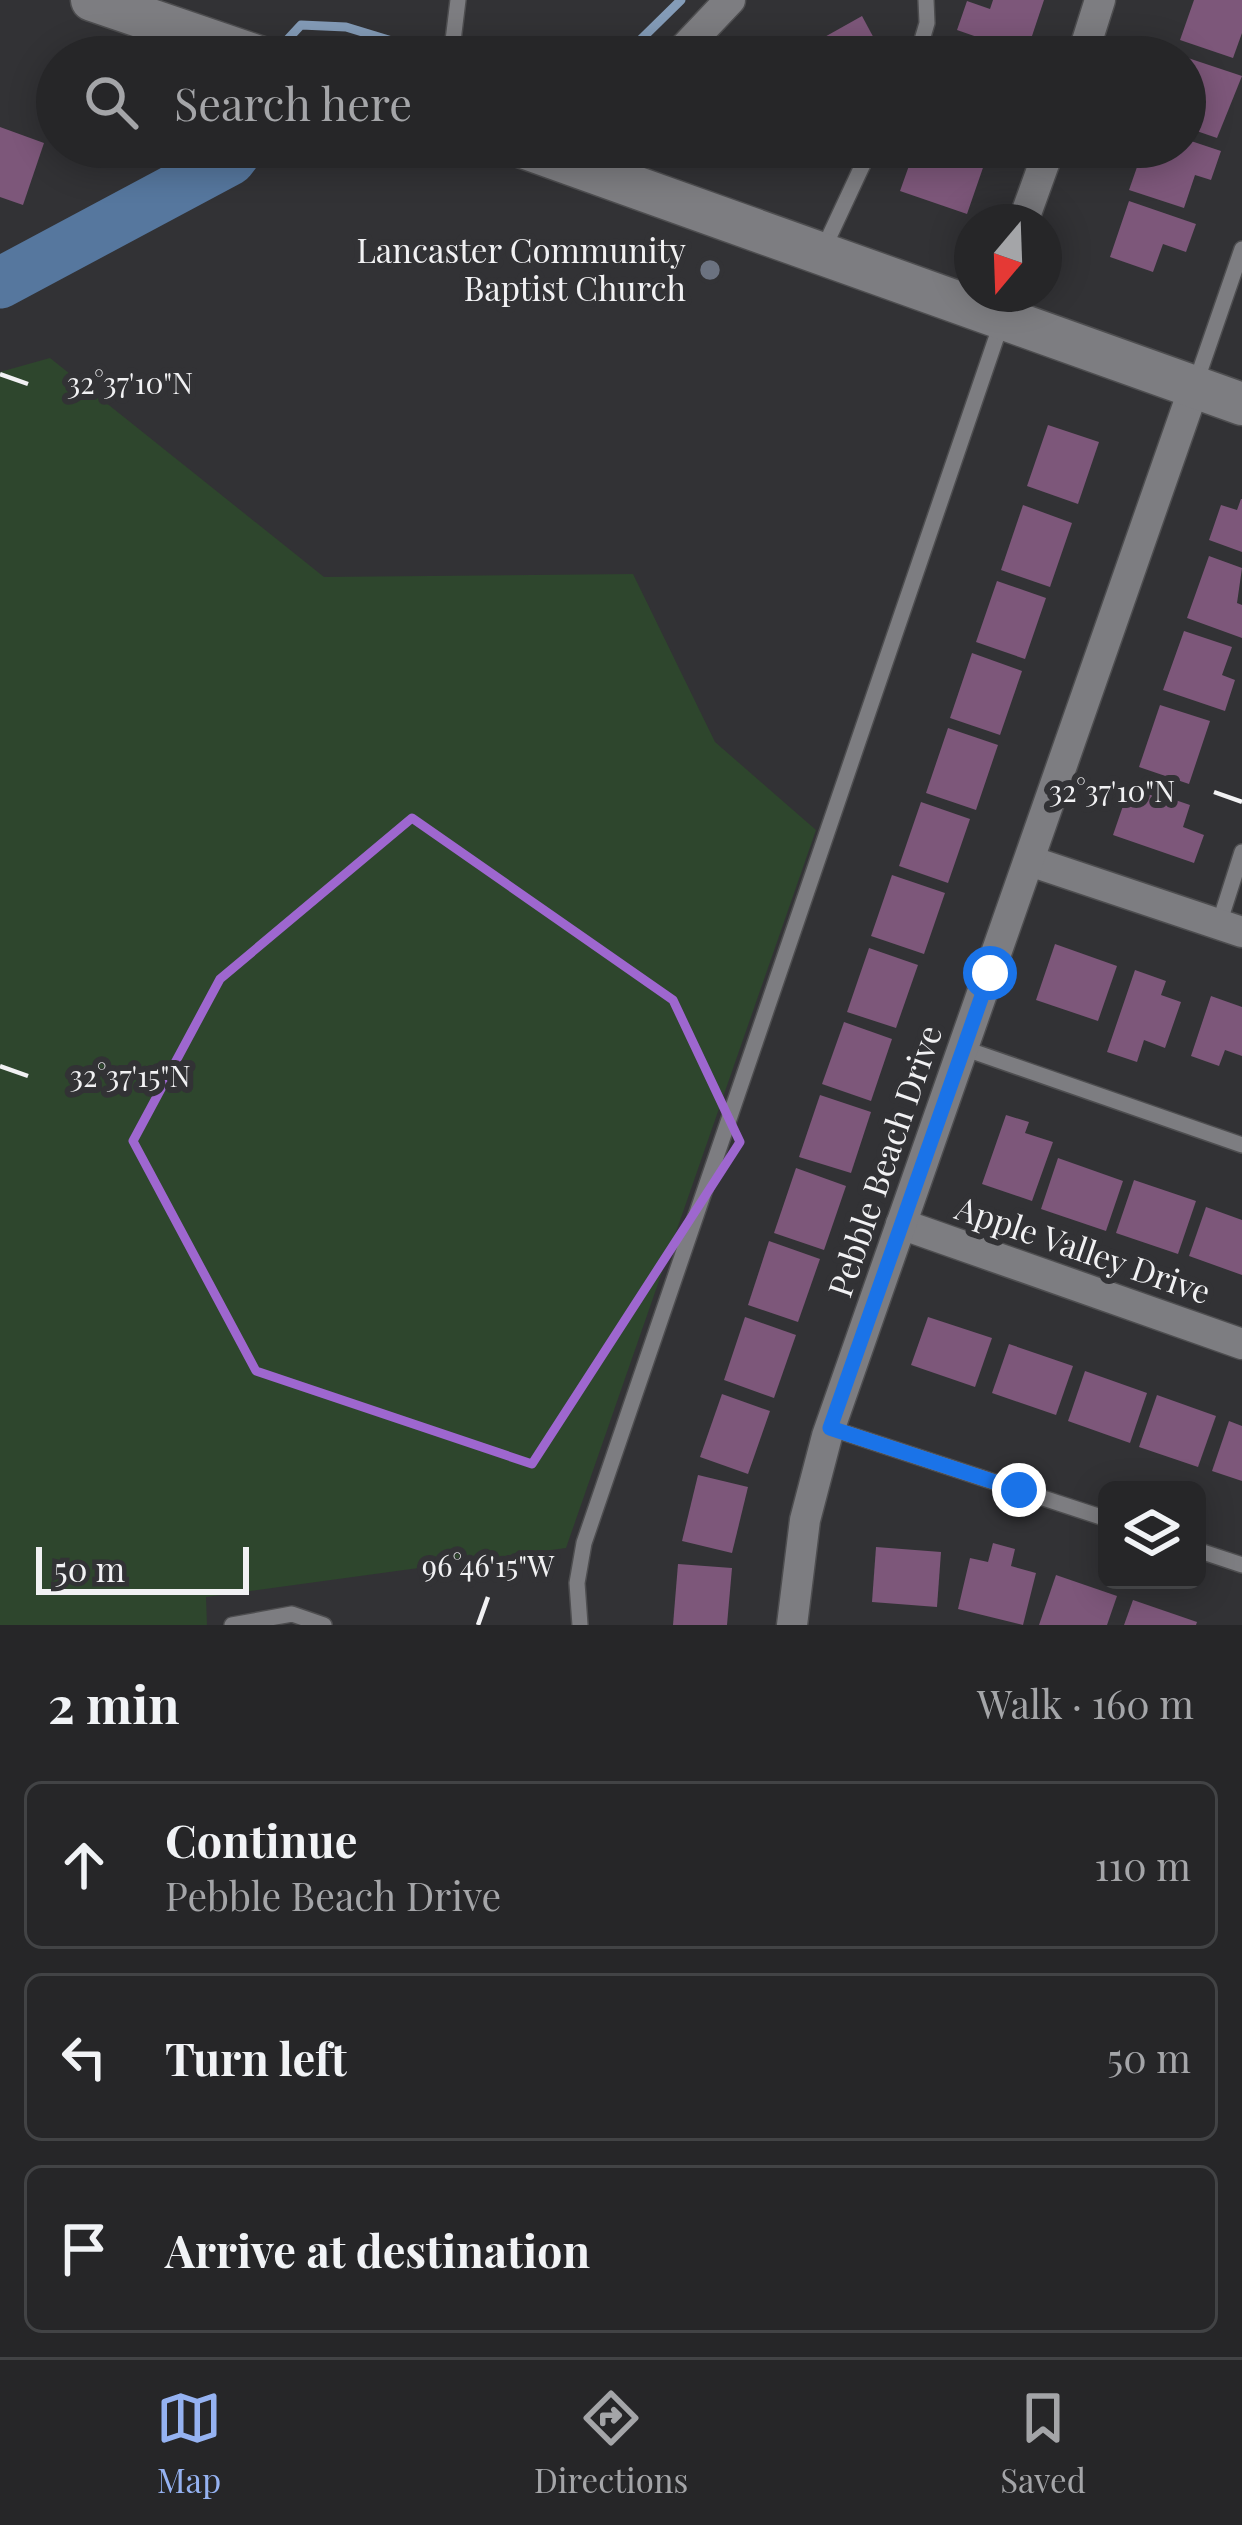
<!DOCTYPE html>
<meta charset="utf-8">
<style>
:root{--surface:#262628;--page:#323234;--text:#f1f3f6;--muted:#a4a5a8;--line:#424345;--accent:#95b2f1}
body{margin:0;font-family:"Playfair Display",serif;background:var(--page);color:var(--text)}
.controls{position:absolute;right:36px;bottom:36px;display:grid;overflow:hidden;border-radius:18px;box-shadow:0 6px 30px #0003}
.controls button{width:108px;height:108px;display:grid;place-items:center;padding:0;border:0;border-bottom:3px solid var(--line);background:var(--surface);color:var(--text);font:60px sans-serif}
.compass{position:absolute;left:954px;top:204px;width:108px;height:108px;border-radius:50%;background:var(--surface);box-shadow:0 6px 30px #0003;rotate:199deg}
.scale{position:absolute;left:36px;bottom:30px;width:213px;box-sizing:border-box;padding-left:12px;border:6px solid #f1f1f3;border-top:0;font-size:33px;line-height:42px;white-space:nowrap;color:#f1f1f3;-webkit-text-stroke:9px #323235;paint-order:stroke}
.stop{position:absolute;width:36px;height:36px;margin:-27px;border:9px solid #1a73e8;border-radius:50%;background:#fff}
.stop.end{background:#1a73e8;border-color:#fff;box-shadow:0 3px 12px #0008}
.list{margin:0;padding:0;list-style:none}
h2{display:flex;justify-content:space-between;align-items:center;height:156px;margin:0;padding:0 48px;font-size:51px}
h2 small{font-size:39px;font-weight:400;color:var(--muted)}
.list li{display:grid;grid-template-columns:78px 1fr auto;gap:36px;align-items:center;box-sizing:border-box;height:168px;margin:0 24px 24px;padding:0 24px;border:3px solid var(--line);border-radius:18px}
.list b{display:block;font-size:45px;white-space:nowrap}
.list p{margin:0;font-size:39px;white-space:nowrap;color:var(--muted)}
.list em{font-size:39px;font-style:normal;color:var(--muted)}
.icon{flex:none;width:66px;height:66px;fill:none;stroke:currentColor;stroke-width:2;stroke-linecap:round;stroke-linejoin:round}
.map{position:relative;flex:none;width:1242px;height:1625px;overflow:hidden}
.search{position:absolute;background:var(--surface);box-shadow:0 6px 30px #0003;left:36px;right:36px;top:36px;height:132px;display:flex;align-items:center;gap:30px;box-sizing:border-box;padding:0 42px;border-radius:66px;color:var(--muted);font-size:45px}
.sheet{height:732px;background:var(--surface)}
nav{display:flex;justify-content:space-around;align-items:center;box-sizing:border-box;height:168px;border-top:3px solid var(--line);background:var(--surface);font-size:33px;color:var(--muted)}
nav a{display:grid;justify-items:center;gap:6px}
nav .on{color:var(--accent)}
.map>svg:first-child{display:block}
</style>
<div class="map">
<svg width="1242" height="1625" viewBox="0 0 1242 1625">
<rect width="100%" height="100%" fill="#323235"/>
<polygon fill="#2e462d" points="50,358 324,577 633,574 715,742 816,830 566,1548 206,1597 207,1625 0,1625 0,372"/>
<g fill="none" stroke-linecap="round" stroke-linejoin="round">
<g stroke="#849cb8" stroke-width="9">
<polyline points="288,39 301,25 346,27 428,52"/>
<polyline points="623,57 681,0"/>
</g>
<polyline stroke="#56779e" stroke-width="51" points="0,283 230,160 240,147"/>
</g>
<g fill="#7d577a">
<polygon points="993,0 1044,0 1026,54 957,30 967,1 990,9"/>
<polygon points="1194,0 1242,0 1242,33 1233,58 1180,40"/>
<polygon points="862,16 884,57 810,57 805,48"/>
<polygon points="1185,57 1242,76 1217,138 1185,127"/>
<polygon points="0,127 44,143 23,205 0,197"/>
<polygon points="1185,139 1221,151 1211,180 1195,175 1184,208 1129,190 1144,147 1185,147"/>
<polygon points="750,147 815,147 807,168"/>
<polygon points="940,147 986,159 967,214 900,191 911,160 933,168"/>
<polygon points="1129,201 1196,224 1186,252 1163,244 1153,272 1110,257"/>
<polygon points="1048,425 1099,442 1078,504 1027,486"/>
<polygon points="1241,499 1242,499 1242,552 1209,540 1221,505 1237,510"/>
<polygon points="1023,505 1072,523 1050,587 1001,570"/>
<polygon points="1209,556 1242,568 1237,603 1242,605 1242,638 1187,618"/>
<polygon points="997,581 1046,598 1025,659 976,642"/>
<polygon points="1184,631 1232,647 1222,675 1235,680 1225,711 1163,690"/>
<polygon points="972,653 1022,671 1000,735 950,718"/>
<polygon points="1160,705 1210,721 1189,784 1139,767"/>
<polygon points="948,728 998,745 976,810 926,793"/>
<polygon points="1140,788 1190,805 1183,827 1204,835 1194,863 1113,835 1124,803 1134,806"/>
<polygon points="921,802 970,819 948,883 899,866"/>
<polygon points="892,875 945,893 924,954 871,936"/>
<polygon points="1055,944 1117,966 1098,1021 1036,1000"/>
<polygon points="869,948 918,965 896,1028 847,1012"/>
<polygon points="1135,970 1166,981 1161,995 1181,1002 1165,1048 1144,1040 1137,1062 1107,1052"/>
<polygon points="1211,996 1242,1007 1242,1056 1225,1050 1219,1066 1191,1056"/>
<polygon points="844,1022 892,1039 871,1101 822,1084"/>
<polygon points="820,1095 871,1112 851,1173 799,1157"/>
<polygon points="1006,1115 1029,1122 1025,1133 1053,1142 1032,1201 982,1184"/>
<polygon points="1058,1158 1123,1181 1106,1231 1041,1209"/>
<polygon points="796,1168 846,1186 824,1250 774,1233"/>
<polygon points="1134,1180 1196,1201 1178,1254 1116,1233"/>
<polygon points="1206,1207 1242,1220 1242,1275 1189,1256"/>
<polygon points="769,1241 820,1259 798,1322 748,1305"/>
<polygon points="745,1317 796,1335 774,1398 724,1380"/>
<polygon points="928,1317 992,1338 975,1387 911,1365"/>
<polygon points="1009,1344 1073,1366 1056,1415 992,1393"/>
<polygon points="1085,1371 1147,1393 1130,1443 1068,1421"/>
<polygon points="722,1394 770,1411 748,1474 700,1457"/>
<polygon points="1157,1395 1216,1416 1198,1467 1139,1447"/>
<polygon points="1229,1421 1242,1426 1242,1481 1212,1471"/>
<polygon points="698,1475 748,1487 732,1553 682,1541"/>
<polygon points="993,1543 1015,1549 1011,1566 1036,1573 1023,1625 958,1609 970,1558 988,1562"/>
<polygon points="876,1547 941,1552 937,1607 872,1602"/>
<polygon points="678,1564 732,1568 727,1625 673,1625"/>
<polygon points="1056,1575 1117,1596 1107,1625 1039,1625"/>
<polygon points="1133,1600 1197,1622 1196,1625 1124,1625"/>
</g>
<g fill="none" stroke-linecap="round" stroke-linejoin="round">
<defs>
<g id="lane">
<polyline points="451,57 458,0"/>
<polyline points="917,57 927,23 926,0"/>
<polyline points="822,252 871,147"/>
<polyline points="1195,385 1242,249"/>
<polyline points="1219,924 1242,852"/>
<polyline points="963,1048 1242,1145"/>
<polyline points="830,1428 1107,1519"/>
<polyline points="1197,1550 1242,1565"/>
<polyline points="232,1625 292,1614 324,1625"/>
<polyline points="580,1625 577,1583 584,1543 1001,324"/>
</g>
<g id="street">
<polyline points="676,57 730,0"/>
<polyline points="1082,57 1100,0"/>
<polyline points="1023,222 1050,147"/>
<polyline points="1030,861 1242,932"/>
<polyline points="901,1224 1242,1344"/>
<polyline points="792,1625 805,1520 827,1436 1194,388"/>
</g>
<g id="secondary">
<polyline points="92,0 259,57"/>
<polyline points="523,147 1242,404"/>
</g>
</defs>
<use href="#lane" stroke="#4e4e50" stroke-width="18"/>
<use href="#street" stroke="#4e4e50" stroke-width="33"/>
<use href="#secondary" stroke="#4e4e50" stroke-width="45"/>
<use href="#lane" stroke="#7d7d81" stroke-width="15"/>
<use href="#street" stroke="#7d7d81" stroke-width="30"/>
<use href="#secondary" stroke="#7d7d81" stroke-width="42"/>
</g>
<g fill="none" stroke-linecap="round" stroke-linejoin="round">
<polyline stroke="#1a73e8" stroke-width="15" points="990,973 830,1428 1019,1490"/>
</g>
<path fill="none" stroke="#9e67cf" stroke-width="9" stroke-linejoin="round" d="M412,818L673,1000L740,1142L532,1464L256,1371L133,1141L220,979Z"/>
<path fill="none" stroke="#f1f1f3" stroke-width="4.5" d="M0,374L28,384M1214,792L1242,802M0,1066L28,1076M478,1625L488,1597"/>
<circle fill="#6b7280" stroke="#323235" stroke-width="4.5" cx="710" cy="270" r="12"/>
<g text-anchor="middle" stroke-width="12" stroke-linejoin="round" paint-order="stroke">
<g font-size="33" fill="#f1f1f3" stroke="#323235" text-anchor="end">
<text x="686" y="263">Lancaster Community<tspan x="686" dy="38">Baptist Church</tspan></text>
</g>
<g font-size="33" fill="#f1f1f3" stroke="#323235">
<text transform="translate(885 1161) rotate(-71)" y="12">Pebble Beach Drive</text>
<text transform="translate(1083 1250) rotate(19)" y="12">Apple Valley Drive</text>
</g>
</g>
<g font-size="30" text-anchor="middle" fill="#f1f1f3" stroke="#323235" stroke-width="12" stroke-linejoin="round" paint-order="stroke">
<text x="130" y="394">32°37'10"N</text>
<text x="1112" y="802">32°37'10"N</text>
<text x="130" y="1087">32°37'15"N</text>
<text x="488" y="1577">96°46'15"W</text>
</g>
</svg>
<div class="controls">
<button><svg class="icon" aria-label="layers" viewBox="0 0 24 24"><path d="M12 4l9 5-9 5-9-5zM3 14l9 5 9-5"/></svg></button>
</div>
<svg class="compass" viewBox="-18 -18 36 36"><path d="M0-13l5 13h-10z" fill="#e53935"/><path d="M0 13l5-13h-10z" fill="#a4a5a8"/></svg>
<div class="scale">50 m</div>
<div class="stop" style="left:990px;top:973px"></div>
<div class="stop end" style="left:1019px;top:1490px"></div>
<div class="search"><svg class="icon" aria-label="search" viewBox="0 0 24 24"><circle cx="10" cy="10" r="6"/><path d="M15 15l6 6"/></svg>Search here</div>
</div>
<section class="sheet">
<h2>2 min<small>Walk · 160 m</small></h2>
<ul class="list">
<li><svg class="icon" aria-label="ahead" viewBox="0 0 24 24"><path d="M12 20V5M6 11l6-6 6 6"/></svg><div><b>Continue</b><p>Pebble Beach Drive</p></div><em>110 m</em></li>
<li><svg class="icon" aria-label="left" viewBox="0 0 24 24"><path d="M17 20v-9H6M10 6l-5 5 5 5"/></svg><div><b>Turn left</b></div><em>50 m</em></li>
<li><svg class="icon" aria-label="arrive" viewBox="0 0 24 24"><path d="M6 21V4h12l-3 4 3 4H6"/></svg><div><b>Arrive at destination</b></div></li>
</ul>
</section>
<nav>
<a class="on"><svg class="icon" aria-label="map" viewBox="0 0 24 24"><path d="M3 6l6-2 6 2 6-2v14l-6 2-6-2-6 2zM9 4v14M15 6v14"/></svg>Map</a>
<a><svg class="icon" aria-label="directions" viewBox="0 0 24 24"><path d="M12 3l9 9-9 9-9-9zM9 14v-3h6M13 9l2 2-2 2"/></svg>Directions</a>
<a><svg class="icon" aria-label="saved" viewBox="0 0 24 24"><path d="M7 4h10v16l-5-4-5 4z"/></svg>Saved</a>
</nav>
